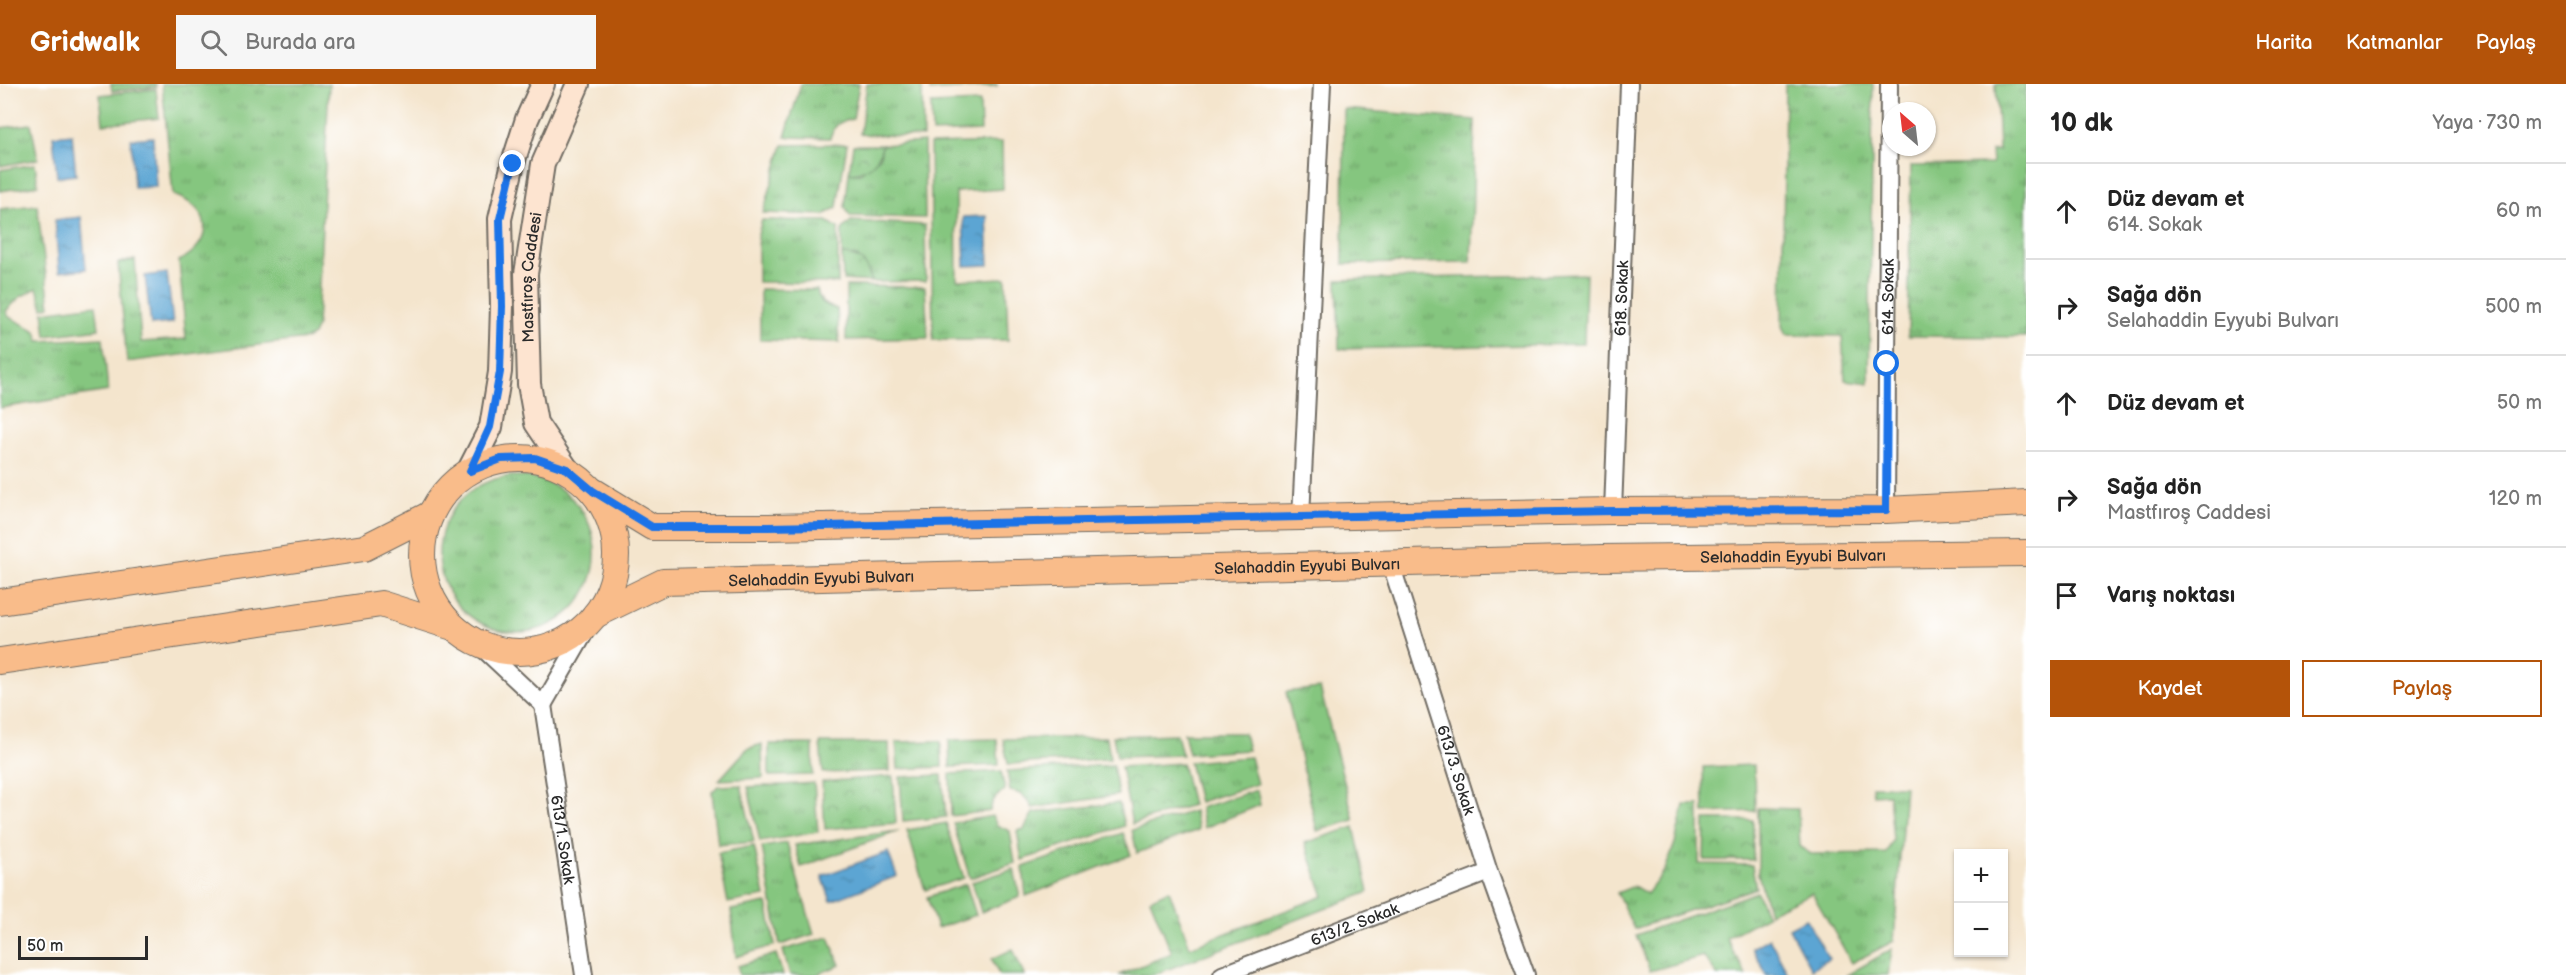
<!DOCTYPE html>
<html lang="tr">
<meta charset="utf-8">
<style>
:root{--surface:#fff;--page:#f6f6f6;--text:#222;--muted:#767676;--line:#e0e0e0;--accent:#b45309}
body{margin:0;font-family:"Balsamiq Sans",sans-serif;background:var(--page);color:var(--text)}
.controls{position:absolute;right:18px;bottom:18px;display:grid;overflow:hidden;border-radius:0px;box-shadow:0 2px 4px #0004}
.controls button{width:54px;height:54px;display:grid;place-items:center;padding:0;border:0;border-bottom:2px solid var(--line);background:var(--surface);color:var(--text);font:30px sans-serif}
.compass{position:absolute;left:1882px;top:18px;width:54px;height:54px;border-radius:50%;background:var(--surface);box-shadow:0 2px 4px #0004;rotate:332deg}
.scale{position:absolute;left:18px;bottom:15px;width:130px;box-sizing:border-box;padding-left:6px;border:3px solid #2b2b2b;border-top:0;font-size:16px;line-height:21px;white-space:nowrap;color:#2b2b2b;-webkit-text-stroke:4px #fff;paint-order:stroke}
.stop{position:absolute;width:18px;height:18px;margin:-14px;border:4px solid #1a73e8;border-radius:50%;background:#fff}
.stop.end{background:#1a73e8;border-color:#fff;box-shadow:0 2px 6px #0008}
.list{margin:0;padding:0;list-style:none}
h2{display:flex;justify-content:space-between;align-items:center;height:78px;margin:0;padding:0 24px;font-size:26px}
h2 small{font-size:20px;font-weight:400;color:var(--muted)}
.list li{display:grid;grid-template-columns:39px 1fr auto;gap:18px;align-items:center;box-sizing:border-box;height:96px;padding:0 24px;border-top:2px solid var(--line)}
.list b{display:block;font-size:22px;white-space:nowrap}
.list p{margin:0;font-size:20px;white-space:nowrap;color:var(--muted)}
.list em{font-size:20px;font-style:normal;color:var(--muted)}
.actions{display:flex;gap:12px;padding:18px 24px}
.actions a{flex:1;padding:14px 0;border:2px solid var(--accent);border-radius:0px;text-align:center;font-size:21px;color:var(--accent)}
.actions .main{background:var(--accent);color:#fff}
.icon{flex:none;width:33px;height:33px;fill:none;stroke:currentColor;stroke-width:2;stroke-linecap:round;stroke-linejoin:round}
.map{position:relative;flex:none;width:2026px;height:891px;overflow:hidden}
header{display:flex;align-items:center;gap:36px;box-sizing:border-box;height:84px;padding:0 30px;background:var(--accent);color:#fff}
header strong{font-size:28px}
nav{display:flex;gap:33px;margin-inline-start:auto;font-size:21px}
.search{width:420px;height:54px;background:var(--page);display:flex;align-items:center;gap:15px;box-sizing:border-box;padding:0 21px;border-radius:0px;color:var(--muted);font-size:22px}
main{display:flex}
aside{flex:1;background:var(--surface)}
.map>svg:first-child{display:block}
</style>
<header>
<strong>Gridwalk</strong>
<div class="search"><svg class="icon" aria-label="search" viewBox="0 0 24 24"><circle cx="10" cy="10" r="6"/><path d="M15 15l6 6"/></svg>Burada ara</div>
<nav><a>Harita</a><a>Katmanlar</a><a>Paylaş</a></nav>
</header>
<main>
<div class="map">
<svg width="2026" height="891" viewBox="0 0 2026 891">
<defs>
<pattern id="grass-tufts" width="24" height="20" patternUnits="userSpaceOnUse" patternTransform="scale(1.5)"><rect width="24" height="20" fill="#85c67f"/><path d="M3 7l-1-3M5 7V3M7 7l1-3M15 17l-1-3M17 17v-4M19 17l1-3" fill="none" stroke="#6da168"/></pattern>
<pattern id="park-crowns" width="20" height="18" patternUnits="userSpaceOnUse" patternTransform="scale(1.5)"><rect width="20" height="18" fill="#85c67f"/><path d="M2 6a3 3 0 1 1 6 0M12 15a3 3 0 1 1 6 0" fill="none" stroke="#6da168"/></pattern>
<pattern id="water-ripples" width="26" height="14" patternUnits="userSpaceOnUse" patternTransform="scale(1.5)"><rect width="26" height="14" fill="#5ca5d3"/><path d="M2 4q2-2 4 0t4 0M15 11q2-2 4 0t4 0" fill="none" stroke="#4c87ab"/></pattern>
</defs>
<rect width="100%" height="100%" fill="#fff"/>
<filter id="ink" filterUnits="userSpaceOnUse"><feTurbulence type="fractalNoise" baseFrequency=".0167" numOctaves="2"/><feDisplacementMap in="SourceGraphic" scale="12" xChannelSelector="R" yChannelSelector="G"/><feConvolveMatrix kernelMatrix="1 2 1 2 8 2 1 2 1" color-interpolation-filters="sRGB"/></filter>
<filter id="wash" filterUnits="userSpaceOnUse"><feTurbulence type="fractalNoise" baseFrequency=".008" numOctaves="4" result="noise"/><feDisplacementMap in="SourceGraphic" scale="24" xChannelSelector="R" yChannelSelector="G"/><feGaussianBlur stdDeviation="1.35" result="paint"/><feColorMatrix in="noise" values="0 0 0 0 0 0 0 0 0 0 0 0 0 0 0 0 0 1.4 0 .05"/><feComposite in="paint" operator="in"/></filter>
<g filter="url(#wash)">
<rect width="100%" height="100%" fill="#f4e5cd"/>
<g fill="url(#grass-tufts)" stroke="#587855" stroke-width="1.5">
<path d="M162,0H329L317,242L313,251L306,255L127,278L118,179L135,176L141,258L186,255L179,177C216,158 212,123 173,111Z"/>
<path d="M801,0H859L853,35C839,37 834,41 830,54L785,53Z"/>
<polygon points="867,0 922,0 923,53 860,50"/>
<polygon points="1785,0 1873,0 1869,299 1845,296 1842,252 1786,251 1782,242"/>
<polygon points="1996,0 2026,0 2026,253 1908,252 1911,82 1992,80 1991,67 1999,66"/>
<polygon points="1344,25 1475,36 1471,178 1343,180"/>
<polygon points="31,40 38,75 0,82 0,44"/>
<polygon points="924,58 925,134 850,132 845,123 849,89 860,89 880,73 882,61"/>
<polygon points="1002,58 1003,105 956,108 957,196 1006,194 1008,256 933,256 930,60"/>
<polygon points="847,60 837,123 824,131 763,129 783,61"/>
<polygon points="37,121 50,222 43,224 37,204 20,213 6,227 9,233 36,247 39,257 103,254 108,307 0,324 0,125"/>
<polygon points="762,136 827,137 838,144 838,199 758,198 758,150"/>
<polygon points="851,137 925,141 926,197 872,198 867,183 856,172 842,171 842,146"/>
<polygon points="1586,190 1584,260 1339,265 1337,196"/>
<polygon points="846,202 925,203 928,254 846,256"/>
<path d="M760,205L817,206C820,219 824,221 837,225L839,258L760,256Z"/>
<circle cx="517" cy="470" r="78"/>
<polygon points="1320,604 1354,736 1317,747 1286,608"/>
<polygon points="1184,649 1244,649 1248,666 1189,670"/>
<polygon points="1177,650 1182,671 1117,673 1113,652"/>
<polygon points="1107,653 1110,675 1008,680 1003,655"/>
<polygon points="997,655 999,681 950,683 949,656"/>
<polygon points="941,657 942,683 898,685 896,658"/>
<polygon points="820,659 889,659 890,687 823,689"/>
<polygon points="762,660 763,694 719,696 747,665"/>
<polygon points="769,660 813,660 813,691 769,692"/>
<polygon points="1250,673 1257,700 1199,718 1189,678"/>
<path d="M1113,681L1118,711L1032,724C1027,713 1022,709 1010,707L1007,687Z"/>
<path d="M1001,687L1005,706C996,712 992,716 990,727L951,732L950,690Z"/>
<polygon points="942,691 946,733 903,737 900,693"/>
<polygon points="814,699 818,748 760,758 748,703"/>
<polygon points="741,701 754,758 718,761 712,708 718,702"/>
<polygon points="1872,702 1905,702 1894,857 1852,879 1812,809 1769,829 1758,790 1758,724 1798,725 1800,763 1811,770 1886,769 1893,756 1889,710 1873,711"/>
<polygon points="1257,706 1260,721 1204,744 1200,724"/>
<polygon points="1119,719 1124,742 1022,776 1017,747 1024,745 1033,729"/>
<polygon points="1684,721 1699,721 1699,780 1752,781 1756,804 1634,845 1617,809 1634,802 1647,810 1665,786 1675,759"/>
<polygon points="1194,727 1198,746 1137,769 1132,746"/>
<polygon points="992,732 997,741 1010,747 1015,779 970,794 953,739"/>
<polygon points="946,739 964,794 925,806 907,746"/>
<polygon points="1354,743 1369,808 1153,891 1119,891 1172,869 1150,815 1169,806 1190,863 1324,812 1305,759"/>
<polygon points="899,747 801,783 795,761"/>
<polygon points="1123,749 1131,771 1026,812 1023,783"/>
<polygon points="787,759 814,850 780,861 762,763"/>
<polygon points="754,762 765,812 728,819 718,769"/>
<polygon points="1014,785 1020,813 981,828 972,798"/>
<polygon points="966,800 976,831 937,844 927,813"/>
<polygon points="1757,808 1767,832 1726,854 1746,891 1717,891 1703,872 1650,887 1636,851"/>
<polygon points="767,819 775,861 736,873 731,826"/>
<polygon points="829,853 840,881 816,891 790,891 783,866"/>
<polygon points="1013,865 1024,891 999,891 992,875"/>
<polygon points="1892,865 1888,891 1847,891"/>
<polygon points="776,870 783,891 739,891 738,882"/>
</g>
<g fill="url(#park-crowns)" stroke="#587855" stroke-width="1.5">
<path d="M853,61H882C879,79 868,88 849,89Z"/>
<path d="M842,171C864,172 865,178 872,198L843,196Z"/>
<polygon points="1182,679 1192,721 1132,740 1121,683"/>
<polygon points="893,692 896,739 825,745 822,698"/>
<polygon points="1705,736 1753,736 1753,776 1704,776"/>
</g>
<g fill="#85c67f" stroke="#587855" stroke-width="1.5">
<polygon points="111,0 156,0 156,3 112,7"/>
<polygon points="930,0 997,0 997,2 930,7"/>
<polygon points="156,5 159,34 103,40 100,11"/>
<polygon points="980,18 981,47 932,49 931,20"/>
<polygon points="35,80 38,101 0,107 0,86"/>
<polygon points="96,221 99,245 46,252 43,228"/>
<polygon points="1754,681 1755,727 1704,729 1703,683"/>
</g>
<g fill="url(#water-ripples)" stroke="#44687f" stroke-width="1.5">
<polygon points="72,50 76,91 57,93 53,52"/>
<polygon points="153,53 156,103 134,104 131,55"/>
<polygon points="987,132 989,181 965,182 963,133"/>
<polygon points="81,133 86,185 59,188 55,136"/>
<polygon points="167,189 173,239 151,241 145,192"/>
<polygon points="888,768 897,792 831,817 822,792"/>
<polygon points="1806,835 1829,875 1811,885 1789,844"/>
<polygon points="1769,854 1789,891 1767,891 1752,864"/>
</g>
</g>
<g filter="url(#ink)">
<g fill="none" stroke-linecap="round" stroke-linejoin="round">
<defs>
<g id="minor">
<path id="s1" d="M1886,426L1889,0"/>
<path id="s2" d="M1613,427L1629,0"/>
<polyline points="1301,433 1322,0"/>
<path id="s3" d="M1391,480L1489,788L1526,891"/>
<polyline points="478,560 543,621 595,531"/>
<path id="s4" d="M543,621L584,891"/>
<path id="s5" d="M1222,891L1489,788"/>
</g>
<g id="secondary">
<path id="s6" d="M567,385L536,339L529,300L526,190L543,80L578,0"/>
<polyline points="469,386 491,343 500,288 502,222 500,135 513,79 527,35 543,0"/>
</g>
<g id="primary">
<circle cx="519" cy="471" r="97"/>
<polyline points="593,407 652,443 768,443 1613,427 1886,426 2026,419"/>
<polyline points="0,518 364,464 429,431"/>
<path id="s7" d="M595,531L663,498L1602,474L2026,469"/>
<polyline points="0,577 381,520 453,543"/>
</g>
</defs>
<use href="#minor" stroke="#716c64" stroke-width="20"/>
<use href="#secondary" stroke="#716c64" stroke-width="26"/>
<use href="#primary" stroke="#716c64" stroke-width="28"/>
<use href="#minor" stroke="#fff" stroke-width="16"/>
<use href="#secondary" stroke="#fde4d0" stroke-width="22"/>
<use href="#primary" stroke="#f9bc8a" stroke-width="26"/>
</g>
</g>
<g fill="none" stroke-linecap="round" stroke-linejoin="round" filter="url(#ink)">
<polyline stroke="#1a73e8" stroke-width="8" points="513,80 500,135 502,222 500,288 490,343 470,387 501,375 535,374 567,385 593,407 652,443 768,443 1613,427 1886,426 1887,280"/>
</g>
<g text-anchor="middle" stroke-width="5" stroke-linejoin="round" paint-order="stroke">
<g font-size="16" fill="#2b2b2b" stroke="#fff">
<text dy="6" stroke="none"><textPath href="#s6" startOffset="202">Mastfıroş Caddesi</textPath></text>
<text dy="6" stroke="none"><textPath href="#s1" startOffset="213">614. Sokak</textPath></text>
<text dy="6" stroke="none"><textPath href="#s2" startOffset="213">618. Sokak</textPath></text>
<text dy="6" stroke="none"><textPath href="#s7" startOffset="1206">Selahaddin Eyyubi Bulvarı</textPath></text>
<text dy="6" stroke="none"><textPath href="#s7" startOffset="720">Selahaddin Eyyubi Bulvarı</textPath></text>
<text dy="6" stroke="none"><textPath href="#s7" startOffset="234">Selahaddin Eyyubi Bulvarı</textPath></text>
<text dy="6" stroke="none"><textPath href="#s3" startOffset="216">613/3. Sokak</textPath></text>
<text dy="6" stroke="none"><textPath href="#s4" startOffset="136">613/1. Sokak</textPath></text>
<text dy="6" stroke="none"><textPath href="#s5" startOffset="142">613/2. Sokak</textPath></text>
</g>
</g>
</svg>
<div class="controls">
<button>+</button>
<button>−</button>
</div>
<svg class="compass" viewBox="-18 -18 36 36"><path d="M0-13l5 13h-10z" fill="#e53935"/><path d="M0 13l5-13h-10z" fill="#767676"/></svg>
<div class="scale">50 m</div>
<div class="stop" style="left:1887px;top:280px"></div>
<div class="stop end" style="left:513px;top:80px"></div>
</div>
<aside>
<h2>10 dk<small>Yaya · 730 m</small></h2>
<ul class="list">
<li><svg class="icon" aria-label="ahead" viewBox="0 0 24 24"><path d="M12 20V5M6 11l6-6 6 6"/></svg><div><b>Düz devam et</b><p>614. Sokak</p></div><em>60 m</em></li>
<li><svg class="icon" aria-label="right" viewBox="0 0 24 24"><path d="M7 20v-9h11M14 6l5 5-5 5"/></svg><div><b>Sağa dön</b><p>Selahaddin Eyyubi Bulvarı</p></div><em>500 m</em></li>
<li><svg class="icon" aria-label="ahead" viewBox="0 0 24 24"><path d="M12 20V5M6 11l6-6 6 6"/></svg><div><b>Düz devam et</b></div><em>50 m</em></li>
<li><svg class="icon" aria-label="right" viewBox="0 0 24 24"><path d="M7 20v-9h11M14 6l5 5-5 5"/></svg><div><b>Sağa dön</b><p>Mastfıroş Caddesi</p></div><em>120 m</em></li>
<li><svg class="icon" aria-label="arrive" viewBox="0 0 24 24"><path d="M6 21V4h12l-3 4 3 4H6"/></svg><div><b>Varış noktası</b></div></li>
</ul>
<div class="actions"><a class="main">Kaydet</a><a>Paylaş</a></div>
</aside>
</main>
